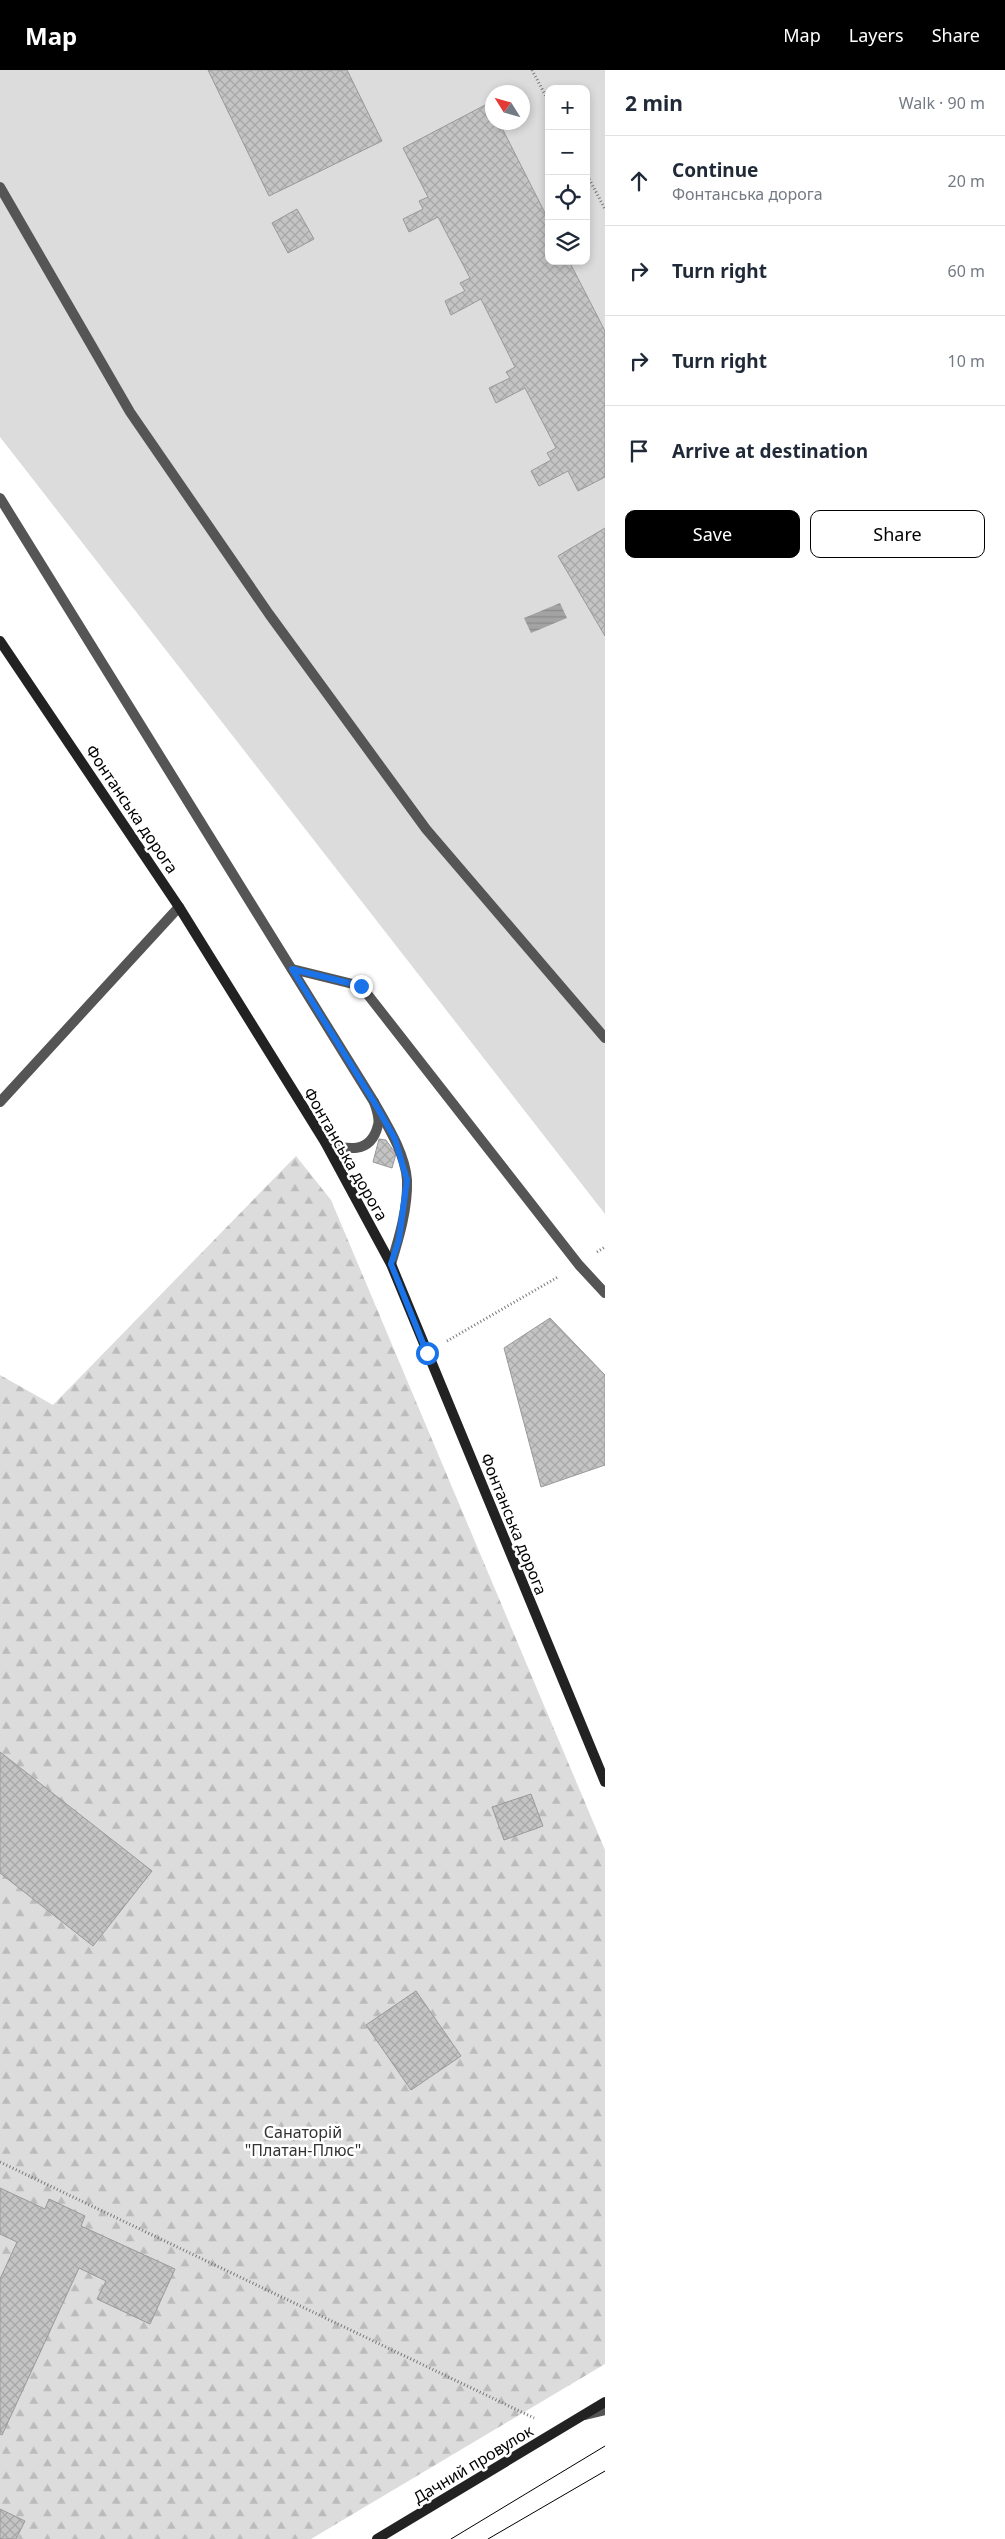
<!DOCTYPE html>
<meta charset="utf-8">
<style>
:root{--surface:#fff;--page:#f2f2f3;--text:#1f2937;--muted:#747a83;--line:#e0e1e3;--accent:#000}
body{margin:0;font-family:"Noto Sans",sans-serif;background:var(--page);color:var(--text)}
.controls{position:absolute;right:15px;top:15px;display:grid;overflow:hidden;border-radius:10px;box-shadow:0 2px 8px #0003}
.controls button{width:45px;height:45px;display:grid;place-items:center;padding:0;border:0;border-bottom:1px solid var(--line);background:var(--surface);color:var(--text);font:25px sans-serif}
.compass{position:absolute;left:485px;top:15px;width:45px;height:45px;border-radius:50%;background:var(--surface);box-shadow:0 2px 8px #0003;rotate:307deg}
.stop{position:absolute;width:15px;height:15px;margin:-11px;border:4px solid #1a73e8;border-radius:50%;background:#fff}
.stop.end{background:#1a73e8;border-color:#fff;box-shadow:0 1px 5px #0008}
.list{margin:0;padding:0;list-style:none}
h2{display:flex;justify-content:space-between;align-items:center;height:65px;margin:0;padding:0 20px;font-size:21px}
h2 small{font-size:16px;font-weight:400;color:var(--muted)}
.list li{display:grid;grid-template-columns:32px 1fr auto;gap:15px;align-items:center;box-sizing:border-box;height:90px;padding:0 20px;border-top:1px solid var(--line)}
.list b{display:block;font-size:19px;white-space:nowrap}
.list p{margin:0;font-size:16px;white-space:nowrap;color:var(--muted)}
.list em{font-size:16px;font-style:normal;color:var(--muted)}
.actions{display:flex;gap:10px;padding:15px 20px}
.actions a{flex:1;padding:11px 0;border:1px solid var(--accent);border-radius:10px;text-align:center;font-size:18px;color:var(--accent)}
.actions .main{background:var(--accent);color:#fff}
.icon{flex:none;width:28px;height:28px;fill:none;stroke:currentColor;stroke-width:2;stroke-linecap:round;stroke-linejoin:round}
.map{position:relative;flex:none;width:605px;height:2469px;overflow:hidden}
header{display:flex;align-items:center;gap:30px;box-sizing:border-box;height:70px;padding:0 25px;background:var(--accent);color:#fff}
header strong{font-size:24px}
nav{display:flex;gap:28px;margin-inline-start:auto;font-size:18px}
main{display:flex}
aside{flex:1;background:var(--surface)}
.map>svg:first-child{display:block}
</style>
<header>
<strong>Map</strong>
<nav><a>Map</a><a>Layers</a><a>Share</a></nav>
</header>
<main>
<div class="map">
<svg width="605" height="2469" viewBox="0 0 605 2469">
<defs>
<pattern id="forest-firs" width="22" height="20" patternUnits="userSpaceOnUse" patternTransform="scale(1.25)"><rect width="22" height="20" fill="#dcdcdc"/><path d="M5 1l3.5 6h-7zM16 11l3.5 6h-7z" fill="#bbb"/></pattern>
<pattern id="water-rules" width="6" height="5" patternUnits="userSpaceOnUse" patternTransform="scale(1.25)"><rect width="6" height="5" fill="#a3a3a3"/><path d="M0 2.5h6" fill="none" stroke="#8b8b8b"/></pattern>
<pattern id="building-cross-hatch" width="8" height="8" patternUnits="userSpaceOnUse" patternTransform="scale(1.25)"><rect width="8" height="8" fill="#c4c4c4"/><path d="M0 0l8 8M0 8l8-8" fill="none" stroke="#a7a7a7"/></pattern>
</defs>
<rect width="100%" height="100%" fill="#fff"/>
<path fill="#dcdcdc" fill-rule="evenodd" d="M0,0H605V1144L0,367ZM549,19H586V191H549ZM492,22H522V52H492Z"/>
<polygon fill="url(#forest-firs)" points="296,1086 331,1130 605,1780 605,2294 311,2469 0,2469 0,1305 53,1335"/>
<polygon fill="url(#water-rules)" points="560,533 567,548 531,563 524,548"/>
<g fill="url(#building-cross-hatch)" stroke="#999">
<polygon points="208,0 347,0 382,71 269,126"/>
<polygon points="489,33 492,40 492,52 499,52 549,151 549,191 569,191 605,261 605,407 578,421 568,401 539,416 531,401 551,390 547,383 556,378 525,318 496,333 489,318 510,308 506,302 515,297 481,229 451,245 445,231 465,221 460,213 470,208 438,147 409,162 403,149 423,139 419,131 428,127 403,78"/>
<polygon points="297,139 314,169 288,183 272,153"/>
<polygon points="605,458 605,566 558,486"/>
<polygon points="379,1069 386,1070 396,1084 392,1098 373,1092"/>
<polygon points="550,1248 605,1305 605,1395 541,1417 504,1278"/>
<polygon points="0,1682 152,1801 93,1876 0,1803"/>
<polygon points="531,1724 543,1756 504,1770 492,1737"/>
<polygon points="416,1921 461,1986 411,2020 366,1955"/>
<polygon points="0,2118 45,2139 49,2129 85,2146 81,2156 175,2199 150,2254 97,2229 106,2211 79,2198 2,2365 0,2364 0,2209 17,2172 0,2164"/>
<polygon points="0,2439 25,2451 16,2469 0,2469"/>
</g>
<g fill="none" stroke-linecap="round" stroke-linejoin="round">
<g stroke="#777" stroke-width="3" stroke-dasharray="1 2.5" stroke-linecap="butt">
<polyline points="532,0 549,32"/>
<polyline points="586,103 605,139"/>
<polyline points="597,1182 605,1177"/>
<polyline points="447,1271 558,1207"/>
<polyline points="0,2092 534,2348"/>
</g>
<g stroke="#555" stroke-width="10">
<polyline points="0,117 130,342 269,544 426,759 605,968"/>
<path d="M0,428L374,1032C376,1038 380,1048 378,1055C371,1085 346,1080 325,1072"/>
<polyline points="292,899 361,916 579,1195 605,1223"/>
<polyline points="0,1032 179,837"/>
</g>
<path stroke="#555" stroke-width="10" d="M374,1032C387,1055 405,1083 407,1110C408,1138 399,1168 391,1194"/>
<polyline stroke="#555" stroke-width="10" points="585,2345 605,2340"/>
<g stroke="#222" stroke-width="10">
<polyline points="0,571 179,837 325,1072 391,1194 605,1712"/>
<polyline points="377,2469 605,2332"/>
</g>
<g stroke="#000" stroke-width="1">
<polyline points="451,2469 605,2376"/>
<polyline points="488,2469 605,2401"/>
</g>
</g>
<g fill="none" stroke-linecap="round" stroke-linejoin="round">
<polyline stroke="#1a73e8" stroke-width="6" points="361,916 292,899 374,1032 395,1069 407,1110 399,1169 391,1194 427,1283"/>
</g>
<g text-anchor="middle" stroke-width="5" stroke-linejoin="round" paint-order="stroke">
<g font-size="16" fill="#000" stroke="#fff">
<text transform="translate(132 739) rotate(56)" y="6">Фонтанська дорога</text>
<text transform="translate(346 1084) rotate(60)" y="6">Фонтанська дорога</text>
<text transform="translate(514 1454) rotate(68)" y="6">Фонтанська дорога</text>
<text transform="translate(473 2394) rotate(-31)" y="6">Дачний провулок</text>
</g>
<g font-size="16" fill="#333" stroke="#fff">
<text x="303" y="2068">Санаторій<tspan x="303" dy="18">"Платан-Плюс"</tspan></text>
</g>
</g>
</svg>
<div class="controls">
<button>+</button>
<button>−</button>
<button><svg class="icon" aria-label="locate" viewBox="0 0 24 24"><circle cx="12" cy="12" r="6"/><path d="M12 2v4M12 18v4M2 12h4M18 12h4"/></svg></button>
<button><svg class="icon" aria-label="layers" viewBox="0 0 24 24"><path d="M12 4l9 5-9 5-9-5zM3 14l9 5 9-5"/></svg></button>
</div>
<svg class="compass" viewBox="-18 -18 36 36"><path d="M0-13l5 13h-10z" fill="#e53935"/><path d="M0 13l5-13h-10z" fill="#747a83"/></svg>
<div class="stop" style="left:427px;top:1283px"></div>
<div class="stop end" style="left:361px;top:916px"></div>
</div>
<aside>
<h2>2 min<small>Walk · 90 m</small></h2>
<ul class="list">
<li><svg class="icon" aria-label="ahead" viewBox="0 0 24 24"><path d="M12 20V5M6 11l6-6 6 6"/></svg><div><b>Continue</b><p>Фонтанська дорога</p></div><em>20 m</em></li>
<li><svg class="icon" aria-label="right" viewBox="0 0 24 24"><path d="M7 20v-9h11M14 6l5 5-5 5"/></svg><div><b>Turn right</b></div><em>60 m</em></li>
<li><svg class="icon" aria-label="right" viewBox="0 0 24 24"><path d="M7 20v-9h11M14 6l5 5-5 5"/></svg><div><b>Turn right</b></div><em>10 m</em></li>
<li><svg class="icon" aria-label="arrive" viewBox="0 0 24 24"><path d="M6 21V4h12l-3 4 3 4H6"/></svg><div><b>Arrive at destination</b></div></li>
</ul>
<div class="actions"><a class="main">Save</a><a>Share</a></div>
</aside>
</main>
